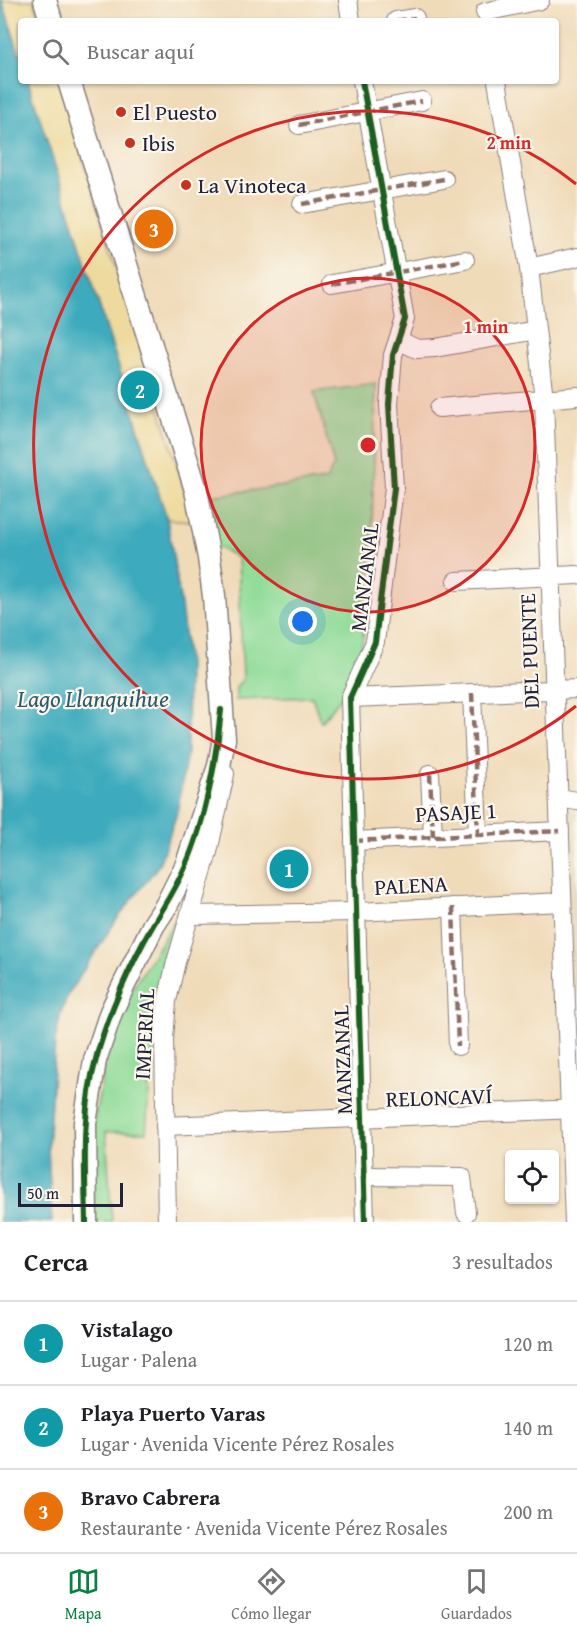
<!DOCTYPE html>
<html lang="es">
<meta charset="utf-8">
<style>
:root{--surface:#fff;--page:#f6f6f6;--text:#202124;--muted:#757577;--line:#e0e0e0;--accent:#0b8043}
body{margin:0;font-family:"Gentium Book Plus",serif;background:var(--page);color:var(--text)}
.controls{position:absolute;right:18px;bottom:18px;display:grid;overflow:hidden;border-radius:6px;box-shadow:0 2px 4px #0004}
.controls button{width:54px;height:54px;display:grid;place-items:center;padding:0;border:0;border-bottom:2px solid var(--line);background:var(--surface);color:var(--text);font:30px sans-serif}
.scale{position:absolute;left:18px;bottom:15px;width:105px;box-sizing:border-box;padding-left:6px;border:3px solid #22223b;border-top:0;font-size:16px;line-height:21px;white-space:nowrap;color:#22223b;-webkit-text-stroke:4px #fbf7ec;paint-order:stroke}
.you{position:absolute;left:303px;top:622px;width:21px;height:21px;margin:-15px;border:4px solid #fff;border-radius:50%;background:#1a73e8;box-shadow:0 0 0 9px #1a73e833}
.badge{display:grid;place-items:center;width:39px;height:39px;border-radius:50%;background:var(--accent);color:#fff;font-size:20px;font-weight:700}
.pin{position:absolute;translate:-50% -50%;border:3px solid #fff;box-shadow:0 2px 6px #0006}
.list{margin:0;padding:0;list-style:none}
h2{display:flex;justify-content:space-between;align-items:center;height:78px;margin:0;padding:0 24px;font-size:26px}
h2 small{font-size:20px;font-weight:400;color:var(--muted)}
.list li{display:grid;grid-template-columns:39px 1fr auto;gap:18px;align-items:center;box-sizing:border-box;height:84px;padding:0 24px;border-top:2px solid var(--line)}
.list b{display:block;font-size:22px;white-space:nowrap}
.list p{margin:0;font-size:20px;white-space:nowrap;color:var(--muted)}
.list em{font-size:20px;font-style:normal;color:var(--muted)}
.icon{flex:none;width:33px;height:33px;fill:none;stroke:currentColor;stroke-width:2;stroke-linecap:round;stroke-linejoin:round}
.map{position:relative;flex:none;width:577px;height:1222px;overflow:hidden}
.search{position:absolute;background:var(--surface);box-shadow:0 2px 4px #0004;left:18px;right:18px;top:18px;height:66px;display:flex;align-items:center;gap:15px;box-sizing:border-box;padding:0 21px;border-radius:6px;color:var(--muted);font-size:22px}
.sheet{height:330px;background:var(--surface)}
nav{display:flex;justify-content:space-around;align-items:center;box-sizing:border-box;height:84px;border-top:2px solid var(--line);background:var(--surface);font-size:16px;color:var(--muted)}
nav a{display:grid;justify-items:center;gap:3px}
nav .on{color:var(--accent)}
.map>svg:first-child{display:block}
</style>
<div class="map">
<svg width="577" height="1222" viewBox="0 0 577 1222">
<rect width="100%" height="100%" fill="#fbf7ec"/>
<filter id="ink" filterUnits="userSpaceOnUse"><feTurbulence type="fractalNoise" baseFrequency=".0167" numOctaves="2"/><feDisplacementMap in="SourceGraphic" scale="12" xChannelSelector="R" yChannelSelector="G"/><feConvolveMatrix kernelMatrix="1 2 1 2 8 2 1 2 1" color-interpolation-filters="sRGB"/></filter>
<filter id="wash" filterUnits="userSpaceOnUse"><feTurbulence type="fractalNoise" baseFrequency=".008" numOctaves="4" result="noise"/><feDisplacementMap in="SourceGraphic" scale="24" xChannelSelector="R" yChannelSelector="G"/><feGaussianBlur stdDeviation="1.35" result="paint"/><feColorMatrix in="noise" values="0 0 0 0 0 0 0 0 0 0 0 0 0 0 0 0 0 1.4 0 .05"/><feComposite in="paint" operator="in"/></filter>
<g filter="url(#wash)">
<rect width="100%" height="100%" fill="#f0dbb9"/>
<polygon fill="#dfd3b5" points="562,810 577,812 577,1104"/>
<g fill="#91dc99" stroke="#5a7f6a" stroke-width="1.5">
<polygon points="376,384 371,563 362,646 342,696 321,722 312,697 236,700 236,687 243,679 238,558 216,546 211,496 326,480 334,465 314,392"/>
<polygon points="184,905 158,1018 150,1078 146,1132 106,1132 112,1222 91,1222 89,1145 109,1046 131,991"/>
</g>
<g fill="#eeda9e" stroke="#887e6c" stroke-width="1.5">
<polygon points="2,0 34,0 40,21 21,21 21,59"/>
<polygon points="28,81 59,81 191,511 191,521 167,519"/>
</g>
<polygon fill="#3eabbd" stroke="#30667c" stroke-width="1.5" points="0,0 2,0 21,59 21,81 28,81 167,519 181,605 188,665 187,753 177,813 159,865 117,919 70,991 61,1012 55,1041 48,1148 52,1222 0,1222"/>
</g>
<g filter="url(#ink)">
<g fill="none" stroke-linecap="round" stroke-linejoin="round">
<defs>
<g id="minor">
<polyline points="348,0 351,21"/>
<polyline points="485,12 540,0"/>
<polyline points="396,21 415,18"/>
<polyline points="362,81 405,319 393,355 389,404 394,488 375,642 350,698 365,1222"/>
<polyline points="497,81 529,268 544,399 574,1222"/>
<polyline points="299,125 422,101"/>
<polyline points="302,204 444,179"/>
<polyline points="529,268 577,257"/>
<polyline points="332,284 465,260"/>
<polyline points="398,340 417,349 435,348 536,330"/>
<polyline points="439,408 577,396"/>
<polyline points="456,581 577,575"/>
<polyline points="472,693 478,835"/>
<polyline points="350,698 577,689"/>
<polyline points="430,774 433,837"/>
<polyline points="559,798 577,801"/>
<polyline points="354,841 560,831"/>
<polyline points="453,907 458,1046"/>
<polyline points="191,915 356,912 562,902"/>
<polyline points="165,1126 577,1109"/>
<polyline points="363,1176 462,1177 466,1213"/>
<polyline points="167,1222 164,1039 167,1001 176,962 208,852 225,774"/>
</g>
<g id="major">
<polyline points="45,0 51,21"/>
<polyline points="69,81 196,490 209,558 214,596 224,739 219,766 187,864 166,906 153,926 122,989 111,1012 95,1060 85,1123 86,1222"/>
</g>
</defs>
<use href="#minor" stroke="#897e7a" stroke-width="20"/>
<use href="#major" stroke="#897e7a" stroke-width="25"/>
<use href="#minor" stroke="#fff" stroke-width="18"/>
<use href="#major" stroke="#fff" stroke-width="22"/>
<g stroke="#8d6e63" stroke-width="4.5" stroke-dasharray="9 4.5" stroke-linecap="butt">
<polyline points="396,21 415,18"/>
<polyline points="299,125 422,101"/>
<polyline points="302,204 444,179"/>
<polyline points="332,284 465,260"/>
<polyline points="472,693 478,835"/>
<polyline points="430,774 433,837"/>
<polyline points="354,841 560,831"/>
<polyline points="453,907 458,1046"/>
</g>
<defs>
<g id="cycleway">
<polyline points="362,81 405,319 393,355 389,404 394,488 375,642 350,698 365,1222"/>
<path d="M86,1222C85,1167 81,1112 96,1059C107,1016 131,963 153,925C165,905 177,886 186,865C205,822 217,757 221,710"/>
</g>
</defs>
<use href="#cycleway" stroke="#fbf7ec" stroke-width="10"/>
<use href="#cycleway" stroke="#1b5e20" stroke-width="6"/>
</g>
</g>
<circle cx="368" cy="445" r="167" fill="#d62828" fill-opacity=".12"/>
<g fill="none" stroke="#d62828" stroke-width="3">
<circle cx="368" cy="445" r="167"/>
<path d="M576 706A334 334 0 1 1 576 184"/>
</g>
<g fill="#c8321e" stroke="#fbf7ec" stroke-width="2">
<circle cx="121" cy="112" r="6"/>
<circle cx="130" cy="143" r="6"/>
<circle cx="186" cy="185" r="6"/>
</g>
<g text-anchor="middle" stroke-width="4.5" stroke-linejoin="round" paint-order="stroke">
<g font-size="22" fill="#22223b" stroke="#fbf7ec" text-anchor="start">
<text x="133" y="120">El Puesto</text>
<text x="142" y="151">Ibis</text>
<text x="198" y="193">La Vinoteca</text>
</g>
<g font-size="22" fill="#22223b" stroke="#fbf7ec">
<text transform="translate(364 577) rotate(-83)" y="8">MANZANAL</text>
<text transform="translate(529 651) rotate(-92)" y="8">DEL PUENTE</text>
<text transform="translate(456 812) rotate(-3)" y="8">PASAJE 1</text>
<text transform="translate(411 885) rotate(-3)" y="8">PALENA</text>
<text transform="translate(144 1034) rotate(-87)" y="8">IMPERIAL</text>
<text transform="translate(342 1060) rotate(-92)" y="8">MANZANAL</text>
<text transform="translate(439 1097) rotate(-2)" y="8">RELONCAVÍ</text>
</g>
<g font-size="24" font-style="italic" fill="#2d596f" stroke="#fbf7ec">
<text x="93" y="707">Lago Llanquihue</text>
</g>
</g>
<circle cx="368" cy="445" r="9" fill="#d62828" stroke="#fbf7ec" stroke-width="3"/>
<g font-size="18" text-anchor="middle" font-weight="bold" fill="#d62828" stroke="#fbf7ec" stroke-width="4.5" stroke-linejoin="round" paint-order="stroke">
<text x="509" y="149">2 min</text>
<text x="486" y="333">1 min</text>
</g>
</svg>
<div class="controls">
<button><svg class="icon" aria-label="locate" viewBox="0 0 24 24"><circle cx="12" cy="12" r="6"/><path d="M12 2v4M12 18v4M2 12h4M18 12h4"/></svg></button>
</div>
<div class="scale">50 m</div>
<div class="you"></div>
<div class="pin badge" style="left:289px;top:869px;background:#0f9aa8">1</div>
<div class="pin badge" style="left:140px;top:390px;background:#0f9aa8">2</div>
<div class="pin badge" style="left:154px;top:229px;background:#e8710a">3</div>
<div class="search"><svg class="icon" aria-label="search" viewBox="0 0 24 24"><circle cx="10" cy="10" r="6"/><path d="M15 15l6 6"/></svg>Buscar aquí</div>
</div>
<section class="sheet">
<h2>Cerca<small>3 resultados</small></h2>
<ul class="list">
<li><span class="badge" style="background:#0f9aa8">1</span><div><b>Vistalago</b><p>Lugar · Palena</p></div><em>120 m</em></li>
<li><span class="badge" style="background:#0f9aa8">2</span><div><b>Playa Puerto Varas</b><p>Lugar · Avenida Vicente Pérez Rosales</p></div><em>140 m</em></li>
<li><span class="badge" style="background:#e8710a">3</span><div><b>Bravo Cabrera</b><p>Restaurante · Avenida Vicente Pérez Rosales</p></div><em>200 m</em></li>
</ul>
</section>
<nav>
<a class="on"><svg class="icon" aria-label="map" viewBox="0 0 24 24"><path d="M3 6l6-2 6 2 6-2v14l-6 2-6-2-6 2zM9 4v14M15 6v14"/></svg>Mapa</a>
<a><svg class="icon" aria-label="directions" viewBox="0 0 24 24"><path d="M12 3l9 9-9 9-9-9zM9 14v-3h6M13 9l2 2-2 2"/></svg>Cómo llegar</a>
<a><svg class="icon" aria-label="saved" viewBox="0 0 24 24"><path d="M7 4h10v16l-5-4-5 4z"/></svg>Guardados</a>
</nav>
